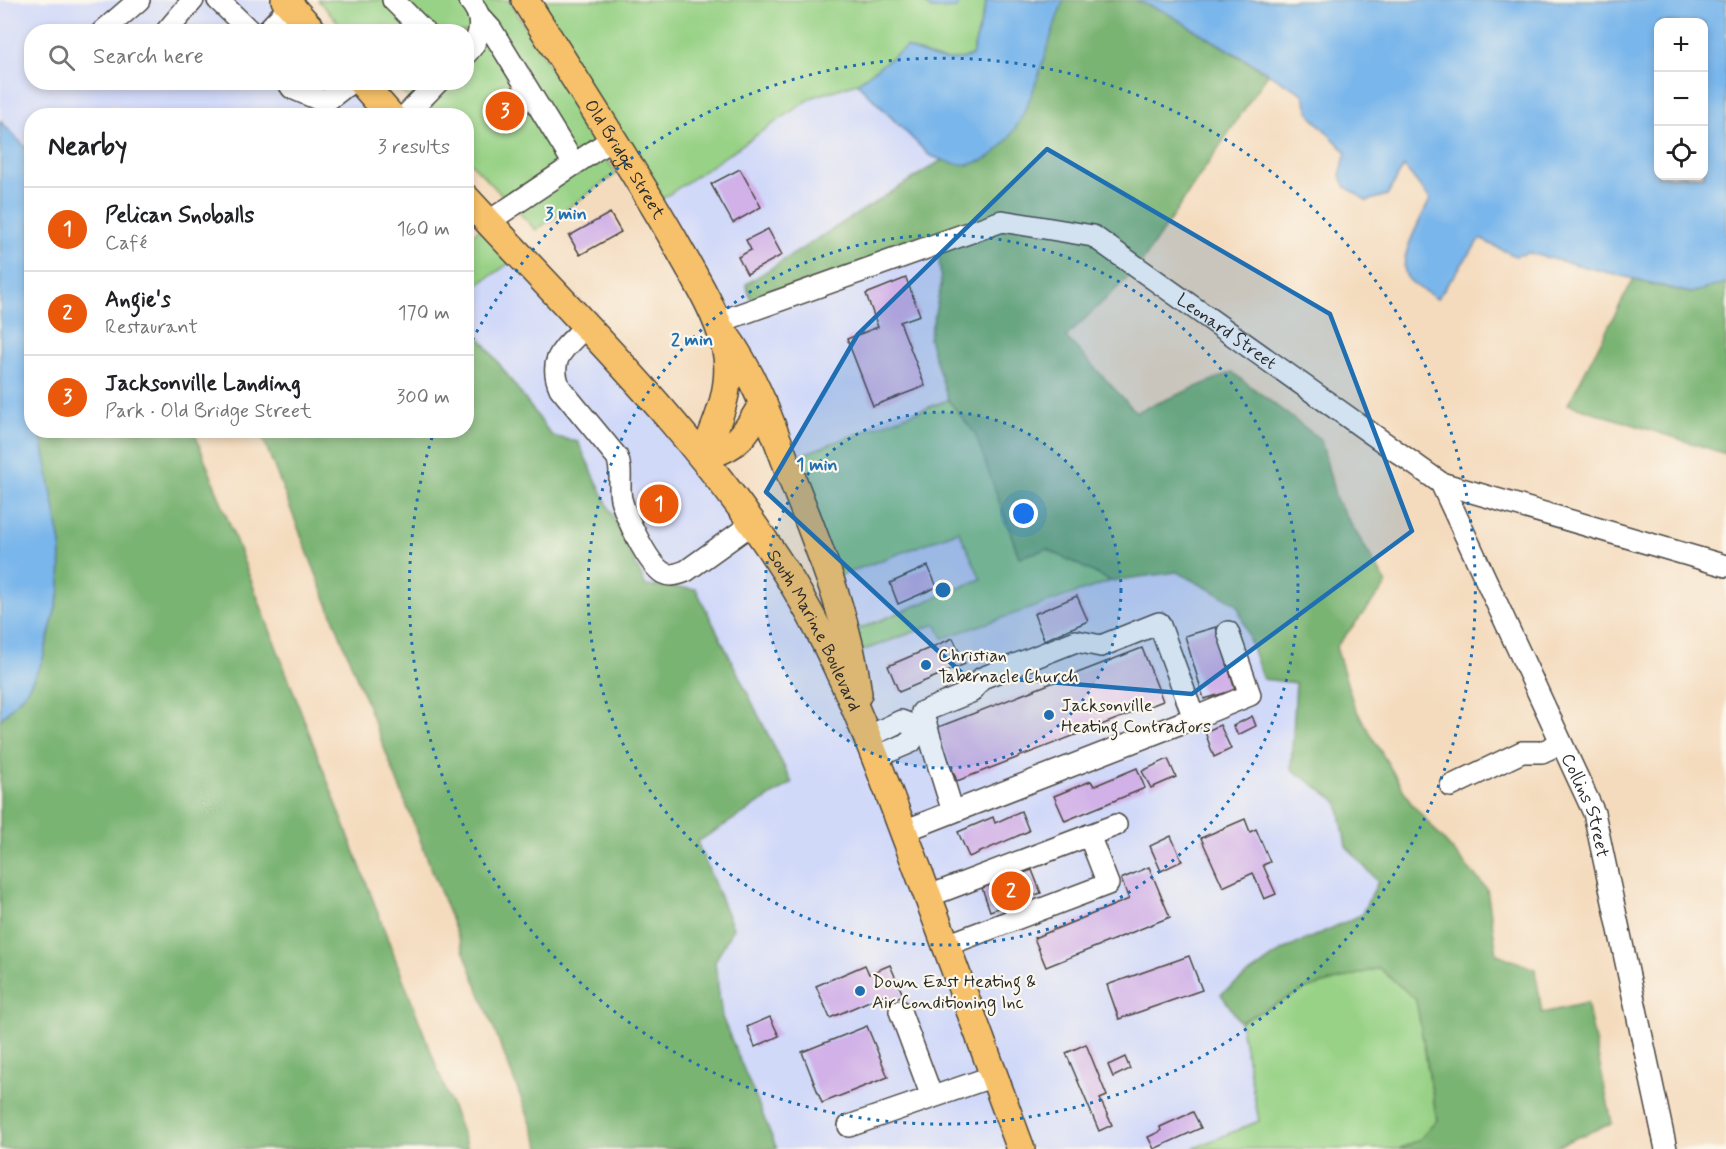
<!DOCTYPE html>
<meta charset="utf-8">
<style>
:root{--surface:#fff;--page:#f2f2f2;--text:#202124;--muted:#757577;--line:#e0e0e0;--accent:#ea580c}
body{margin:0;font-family:Mynerve,sans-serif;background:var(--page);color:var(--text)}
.controls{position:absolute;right:18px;top:18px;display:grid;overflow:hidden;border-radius:12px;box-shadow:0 3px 9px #0003}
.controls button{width:54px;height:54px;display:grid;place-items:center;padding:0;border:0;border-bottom:2px solid var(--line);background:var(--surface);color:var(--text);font:30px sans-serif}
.you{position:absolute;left:1024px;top:514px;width:21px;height:21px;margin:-15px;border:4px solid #fff;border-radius:50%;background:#1a73e8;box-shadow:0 0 0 9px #1a73e833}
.badge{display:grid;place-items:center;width:39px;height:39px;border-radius:50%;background:var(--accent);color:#fff;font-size:20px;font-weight:700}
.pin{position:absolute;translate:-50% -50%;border:3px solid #fff;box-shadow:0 2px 6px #0006}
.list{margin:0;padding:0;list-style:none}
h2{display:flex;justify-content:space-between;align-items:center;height:78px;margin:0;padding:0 24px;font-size:26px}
h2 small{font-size:20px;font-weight:400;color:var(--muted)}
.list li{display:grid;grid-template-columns:39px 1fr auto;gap:18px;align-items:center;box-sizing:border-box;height:84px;padding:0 24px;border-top:2px solid var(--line)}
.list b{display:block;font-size:22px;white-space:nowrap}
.list p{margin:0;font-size:20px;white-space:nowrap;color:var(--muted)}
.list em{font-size:20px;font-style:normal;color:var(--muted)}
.icon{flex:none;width:33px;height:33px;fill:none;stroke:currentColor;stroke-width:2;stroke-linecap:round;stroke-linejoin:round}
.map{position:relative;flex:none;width:1726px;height:1149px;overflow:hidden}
.search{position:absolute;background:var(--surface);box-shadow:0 3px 9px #0003;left:24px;top:24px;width:450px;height:66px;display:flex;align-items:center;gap:15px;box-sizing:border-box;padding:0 21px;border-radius:24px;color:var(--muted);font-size:22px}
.panel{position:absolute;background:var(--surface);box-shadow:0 3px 9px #0003;left:24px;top:108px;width:450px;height:330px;border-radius:24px}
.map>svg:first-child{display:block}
</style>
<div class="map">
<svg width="1726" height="1149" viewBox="0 0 1726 1149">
<rect width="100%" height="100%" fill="#fbf7ec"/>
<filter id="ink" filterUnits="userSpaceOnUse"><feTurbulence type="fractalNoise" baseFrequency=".0167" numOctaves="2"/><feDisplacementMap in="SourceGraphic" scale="12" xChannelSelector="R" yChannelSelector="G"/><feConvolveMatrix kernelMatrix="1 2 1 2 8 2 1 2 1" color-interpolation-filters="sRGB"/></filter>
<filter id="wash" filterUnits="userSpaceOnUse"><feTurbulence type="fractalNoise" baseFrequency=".008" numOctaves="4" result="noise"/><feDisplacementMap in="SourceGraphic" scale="24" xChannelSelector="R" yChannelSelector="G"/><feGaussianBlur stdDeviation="1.35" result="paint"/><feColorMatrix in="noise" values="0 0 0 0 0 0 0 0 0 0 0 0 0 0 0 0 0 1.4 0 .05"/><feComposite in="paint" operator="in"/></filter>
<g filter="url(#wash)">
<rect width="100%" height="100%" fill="#f4dbbe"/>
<g fill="#d1d9f9">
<polygon points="0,0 285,0 314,31 32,32 32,82 361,83 391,115 132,116 114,103 98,115 32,116 31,153 0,121"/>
<polygon points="857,83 929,155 942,160 746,284 754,309 939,243 941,286 929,339 948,400 785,461 653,205 813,97"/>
<polygon points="520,256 853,654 936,624 943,638 1111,581 1177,572 1237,604 1263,679 1296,683 1291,769 1338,802 1346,846 1378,882 1361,915 1283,950 1221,994 1240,1022 1259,1121 1192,1149 777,1149 722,1017 715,962 733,928 697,842 792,783 646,587 578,442 552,436 467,320 467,292"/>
<polygon points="959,531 981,580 847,634 831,579"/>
</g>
<g fill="#98d286" stroke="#627e58" stroke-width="1.5">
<polygon points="318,0 509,0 616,174 536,230 467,159 466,116 435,115 431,107 414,103 392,83 466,82 466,32 346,31"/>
<path d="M525,0H922L932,9L956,8L961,0H987L972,55C947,67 931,56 906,47L857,83L813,97L653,205Z"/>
<polygon points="488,222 520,256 467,292 467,239"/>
<polygon points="948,400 975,433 1019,557 1047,549 1111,581 943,638 936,624 853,654 847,634 981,579 959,531 831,579 785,461"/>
<polygon points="1379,968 1416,999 1437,1121 1419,1140 1399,1149 1192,1149 1259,1121 1240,1022 1306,989"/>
</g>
<g fill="#7ab473" stroke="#52704f" stroke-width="1.5">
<polygon points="1064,0 1135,0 1165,12 1268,74 1138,268 1066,337 1136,412 1232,372 1321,440 1336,499 1387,584 1336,647 1354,706 1411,803 1487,889 1497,954 1535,969 1542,1013 1587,1003 1612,1123 1549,1149 1399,1149 1419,1140 1437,1120 1416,1000 1379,968 1306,989 1240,1022 1221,994 1283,950 1361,915 1378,882 1346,846 1338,802 1291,769 1296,683 1263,679 1237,604 1177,572 1111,581 1047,549 1019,557 975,433 948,400 929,339 941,286 938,244 754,309 746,284 942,160 969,165"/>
<polygon points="1633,280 1691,293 1726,283 1726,454 1568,404"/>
<polygon points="467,320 552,436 578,442 646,586 696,589 792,783 697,842 733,928 715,962 722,1017 777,1149 541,1149 261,433 265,430 466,430"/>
<polygon points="40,431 194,431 468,1149 0,1149 0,720 27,690 42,662 60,591 61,544"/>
</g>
<g fill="#79b6eb" stroke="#52708b" stroke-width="1.5" fill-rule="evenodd">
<polygon points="922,0 961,0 956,8 931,9"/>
<path d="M987,0H1064C1044,43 1027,159 969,164C956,166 941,160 929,155L857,83L906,47C931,56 947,67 972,55Z"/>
<path d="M1135,0H1726V283L1691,293L1529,253L1515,256L1480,239L1437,299C1429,293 1412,286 1407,277C1396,259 1422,218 1430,199L1404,166L1387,195L1367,201L1346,187L1340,176L1346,152L1311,116L1303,94L1165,12ZM1704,22V176H1658V22Z"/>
<polygon points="0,121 31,153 32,430 40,431 61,544 60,591 42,662 27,690 0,720"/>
</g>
<g id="blocks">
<g fill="#d1b1e7">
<polygon points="740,169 761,207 733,223 711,184"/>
<polygon points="610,213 621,232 580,255 569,236"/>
<polygon points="768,229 782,255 747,274 738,257 751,250 746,240"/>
<polygon points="906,278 920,315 900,322 925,386 873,406 847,339 878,327 866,294"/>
<polygon points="928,566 937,587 898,604 890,583"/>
<polygon points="1077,596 1088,621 1044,640 1034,614"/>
<polygon points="1216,627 1235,690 1204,699 1185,636"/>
<polygon points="953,638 965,664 899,692 888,666"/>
<polygon points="1142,648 1163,701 957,781 936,728"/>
<polygon points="1252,716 1256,726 1238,735 1233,726"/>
<polygon points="1220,725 1231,749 1214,757 1205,732"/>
<polygon points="1168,759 1176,777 1151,788 1142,771"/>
<polygon points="1137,768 1145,788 1065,821 1054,796 1091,781 1094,786"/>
<polygon points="1021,811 1029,831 969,857 958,832 993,817 995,823"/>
<polygon points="1245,819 1250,832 1256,829 1270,862 1263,865 1276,894 1264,899 1253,873 1223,887 1201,838"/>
<polygon points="1171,836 1182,861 1161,871 1150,846"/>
<polygon points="1149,867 1170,917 1046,967 1034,938 1129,899 1121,879"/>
<polygon points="1032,870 1041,893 990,911 982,888"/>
<polygon points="1189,956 1202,990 1119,1019 1107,985"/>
<polygon points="865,965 869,974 890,965 903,995 886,1003 883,995 830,1018 816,986"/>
<polygon points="770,1017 779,1036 755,1047 747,1027"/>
<polygon points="867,1026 888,1077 822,1103 802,1052"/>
<polygon points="1086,1044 1107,1096 1100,1099 1112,1125 1099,1131 1066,1053"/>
<polygon points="1125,1057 1130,1069 1113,1077 1108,1065"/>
<polygon points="1193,1112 1201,1128 1154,1149 1148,1137 1161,1131 1160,1127"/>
</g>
</g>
</g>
<g filter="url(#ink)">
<use href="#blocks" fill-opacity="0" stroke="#494541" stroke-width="1.5"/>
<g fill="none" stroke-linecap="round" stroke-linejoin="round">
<defs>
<g id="minor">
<polyline points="218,0 251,32"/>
<polyline points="393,0 425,32"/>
<polyline points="479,16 491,29 574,164"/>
<polyline points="102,32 139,0"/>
<polyline points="166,32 193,0"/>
<polyline points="266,32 290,6"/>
<path d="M466,54C482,38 485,17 469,0"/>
<polyline points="288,82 292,88 325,102 351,82"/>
<polyline points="405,116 438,82"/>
<polyline points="488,222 612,139"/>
<path id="s1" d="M716,323L1002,221L1093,236L1441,483L1726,566"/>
<path d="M585,327C565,348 547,358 560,388L617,457C623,470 618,485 621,499C626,517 647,563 663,573C671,577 678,574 686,571L753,523"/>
<path id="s2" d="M1441,483L1594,813L1666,1149"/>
<polyline points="1194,718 1250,695 1228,632"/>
<polyline points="868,737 901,721 919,728"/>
<polyline points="876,757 911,742 919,728 926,725"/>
<polyline points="1451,786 1522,752 1542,752 1561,743"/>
<polyline points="904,831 1194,718 1159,623 1101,646 1076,641 982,678 971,692 922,712 953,812"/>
<polyline points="929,896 1116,825"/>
<polyline points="947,945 1108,884 1089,835"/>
<polyline points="900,1011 932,1097"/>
<polyline points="849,1126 994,1076"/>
</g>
<g id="major">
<polyline points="285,0 314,32"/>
<path id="s3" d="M525,0C575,80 627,158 674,240C692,273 716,310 725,346C735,383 717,424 703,456"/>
<polyline points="361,82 391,116"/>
<path id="s4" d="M466,198C577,318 699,436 786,573C837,654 871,744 904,833C944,938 982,1044 1021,1149"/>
<path d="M724,333C757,378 773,430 793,481C820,551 849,619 858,694"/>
<path d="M703,456C739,448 746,433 763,403"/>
</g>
</defs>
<use href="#minor" stroke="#494541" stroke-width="24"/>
<use href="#major" stroke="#494541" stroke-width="30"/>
<use href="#minor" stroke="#fff" stroke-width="21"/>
<use href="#major" stroke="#f6c16b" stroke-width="27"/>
</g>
</g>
<path fill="#1f6fb2" fill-opacity="0.2" stroke="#1f6fb2" stroke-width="4.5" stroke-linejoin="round" d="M1047,149L1330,314L1412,531L1192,694L964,675L766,492L858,334Z"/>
<circle cx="943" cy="590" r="178" fill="#1f6fb2" fill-opacity=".12"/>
<g fill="none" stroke="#1f6fb2" stroke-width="3" stroke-dasharray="3 6">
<circle cx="943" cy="590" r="178"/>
<circle cx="943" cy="590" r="355"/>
<path d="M468 348A533 533 0 1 1 433 434"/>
</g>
<g fill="#1f6fb2" stroke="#fbf7ec" stroke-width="2">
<circle cx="926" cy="665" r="6"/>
<circle cx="1049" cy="715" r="6"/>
<circle cx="860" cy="991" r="6"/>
</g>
<g text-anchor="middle" stroke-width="4.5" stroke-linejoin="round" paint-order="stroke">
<g font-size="18" fill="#2b2b2b" stroke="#fbf7ec">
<text dy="6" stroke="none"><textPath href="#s3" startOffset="188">Old Bridge Street</textPath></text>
<text dy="6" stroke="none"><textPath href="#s1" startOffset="560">Leonard Street</textPath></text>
<text dy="6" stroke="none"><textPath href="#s4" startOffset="558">South Marine Boulevard</textPath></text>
<text dy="6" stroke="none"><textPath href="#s2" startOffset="354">Collins Street</textPath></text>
</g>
<g font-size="18" fill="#2b2b2b" stroke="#fbf7ec" text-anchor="start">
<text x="938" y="661">Christian<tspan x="938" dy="21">Tabernacle Church</tspan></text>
<text x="1061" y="711">Jacksonville<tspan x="1061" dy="21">Heating Contractors</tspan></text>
<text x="872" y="987">Down East Heating &amp;<tspan x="872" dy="21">Air Conditioning Inc</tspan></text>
</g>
</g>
<circle cx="943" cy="590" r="9" fill="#1f6fb2" stroke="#fbf7ec" stroke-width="3"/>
<g font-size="18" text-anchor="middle" font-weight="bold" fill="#1f6fb2" stroke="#fbf7ec" stroke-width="4.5" stroke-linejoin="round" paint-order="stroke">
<text x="566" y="219">3 min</text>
<text x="692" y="345">2 min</text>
<text x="817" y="470">1 min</text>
</g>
</svg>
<div class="controls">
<button>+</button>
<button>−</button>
<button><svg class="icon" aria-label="locate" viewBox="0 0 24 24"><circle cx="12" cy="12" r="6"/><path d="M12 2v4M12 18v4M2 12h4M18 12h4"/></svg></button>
</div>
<div class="you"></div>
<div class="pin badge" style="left:659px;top:504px">1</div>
<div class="pin badge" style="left:1011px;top:891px">2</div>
<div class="pin badge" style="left:505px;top:111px">3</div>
<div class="search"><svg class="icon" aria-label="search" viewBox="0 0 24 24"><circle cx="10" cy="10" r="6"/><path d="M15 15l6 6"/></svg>Search here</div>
<section class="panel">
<h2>Nearby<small>3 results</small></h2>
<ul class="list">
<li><span class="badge">1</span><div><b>Pelican Snoballs</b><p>Café</p></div><em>160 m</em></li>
<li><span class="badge">2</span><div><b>Angie's</b><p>Restaurant</p></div><em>170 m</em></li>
<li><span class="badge">3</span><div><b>Jacksonville Landing</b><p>Park · Old Bridge Street</p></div><em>300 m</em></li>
</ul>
</section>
</div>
